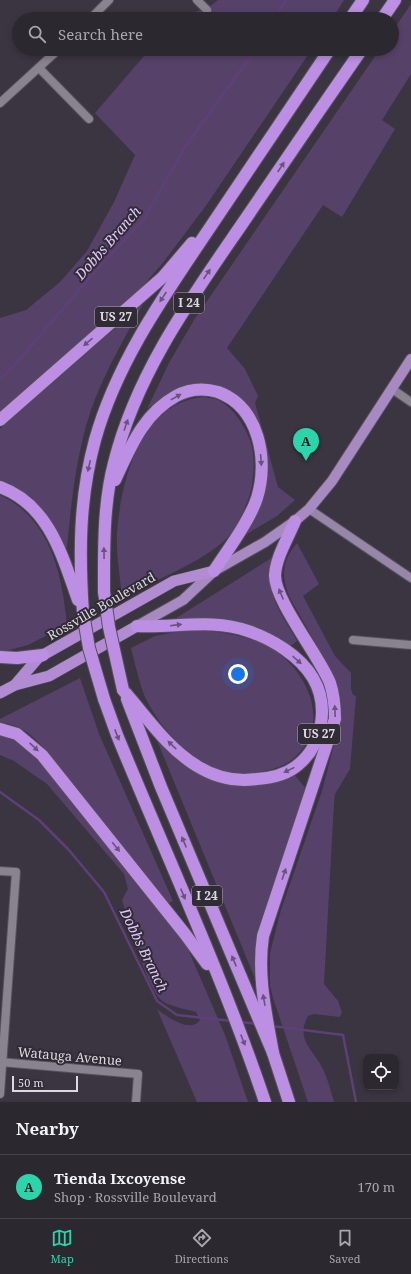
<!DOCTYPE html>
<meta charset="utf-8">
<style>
:root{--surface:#2c2830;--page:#38343c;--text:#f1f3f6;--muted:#a6a6ab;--line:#48444c;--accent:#2bd5ac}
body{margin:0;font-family:"Noto Serif",serif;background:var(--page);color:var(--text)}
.controls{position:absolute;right:12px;bottom:12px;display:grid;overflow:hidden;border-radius:8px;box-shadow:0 2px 6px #0003}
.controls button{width:36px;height:36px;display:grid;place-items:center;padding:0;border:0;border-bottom:1px solid var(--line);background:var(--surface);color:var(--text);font:20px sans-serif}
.scale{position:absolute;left:12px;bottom:10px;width:66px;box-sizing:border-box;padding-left:4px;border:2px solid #dcd9e0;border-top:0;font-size:11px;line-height:14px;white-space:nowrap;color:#dcd9e0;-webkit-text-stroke:3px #302b35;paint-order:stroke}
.you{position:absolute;left:238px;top:674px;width:14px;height:14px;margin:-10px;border:3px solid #fff;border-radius:50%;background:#1a73e8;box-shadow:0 0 0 6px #1a73e833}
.badge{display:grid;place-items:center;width:26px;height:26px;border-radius:50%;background:var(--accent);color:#111;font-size:13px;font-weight:700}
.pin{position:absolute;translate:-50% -33px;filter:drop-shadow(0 1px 2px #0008)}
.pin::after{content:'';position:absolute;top:21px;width:14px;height:12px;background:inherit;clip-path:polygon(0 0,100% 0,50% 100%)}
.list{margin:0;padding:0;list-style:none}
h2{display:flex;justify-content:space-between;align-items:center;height:52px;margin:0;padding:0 16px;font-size:17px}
h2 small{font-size:13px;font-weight:400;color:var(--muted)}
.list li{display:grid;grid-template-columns:26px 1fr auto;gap:12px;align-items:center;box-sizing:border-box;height:64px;padding:0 16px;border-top:1px solid var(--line)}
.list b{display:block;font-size:15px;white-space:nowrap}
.list p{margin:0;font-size:13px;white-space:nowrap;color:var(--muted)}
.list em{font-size:13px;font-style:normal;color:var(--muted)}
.icon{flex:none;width:22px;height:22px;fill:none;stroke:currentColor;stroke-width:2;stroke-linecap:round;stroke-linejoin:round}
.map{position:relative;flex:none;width:411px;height:1102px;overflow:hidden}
.search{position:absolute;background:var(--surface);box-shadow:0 2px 6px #0003;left:12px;right:12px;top:12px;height:44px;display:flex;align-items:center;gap:10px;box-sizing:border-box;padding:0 14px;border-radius:22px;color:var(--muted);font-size:15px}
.sheet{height:116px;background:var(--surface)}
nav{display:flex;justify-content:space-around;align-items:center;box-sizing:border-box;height:56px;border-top:1px solid var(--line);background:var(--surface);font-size:11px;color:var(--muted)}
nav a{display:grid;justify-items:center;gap:2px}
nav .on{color:var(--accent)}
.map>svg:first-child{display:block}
</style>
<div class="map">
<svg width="411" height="1102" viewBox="0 0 411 1102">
<rect width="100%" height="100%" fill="#3a3540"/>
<g fill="#564269">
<path d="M218,0H344L332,19H183C194,10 208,10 218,0Z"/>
<path d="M411,4V74L382,120L395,129L342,217L323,205L227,348L245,369L258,396L255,403L278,487L295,500L277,516L240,538L265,479L238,398C231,394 222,386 213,384C189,379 166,396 147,409L169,363L194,320L380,49H392V32Z"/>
<polygon points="150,49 312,49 205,207 162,264 140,289 110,318 0,414 0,318 26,310 60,282 87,251 114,202 135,155 95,113"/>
<path d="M143,304C122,343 98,383 86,426C75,466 71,506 67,547L64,549L0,482V429Z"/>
<path d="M203,397C208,398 214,398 218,400C233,407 244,425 250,440C255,454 254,470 252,485C249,502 237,530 224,541C196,565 154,581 122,597C120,576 116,554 117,533C121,480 141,403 203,397Z"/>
<path d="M0,495C8,499 17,504 23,510C55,539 63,584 67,625L28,645L2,652H0Z"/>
<path d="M297,543L319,584L303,596L335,656L351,673V689L353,695L356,696L350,769L335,794L334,803L324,984L338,1001L342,1012L340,1017L314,1014L308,1016C295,1040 313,1049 323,1069C328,1080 331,1091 334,1102H308L273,998L270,985V953L281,910L322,791L342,714L340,695L334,676L289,596C281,575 282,561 297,543Z"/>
<path d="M276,555C262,592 279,609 297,641L289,647L238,623L219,618L170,622Z"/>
<path d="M191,629C215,631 237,634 259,642C303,660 336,721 294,758C283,768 266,771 252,773C239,774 226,774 213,768C186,757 153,719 143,692C138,678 135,663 131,648L155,636Z"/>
<path d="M80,678L99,734L173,901L167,904L44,748C29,732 22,726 0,722V719Z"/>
<path d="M0,733L21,742L41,762L156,905L187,947L225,1035L248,1102H197L157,1009C166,1016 190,1034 200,1020L196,1012C186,1009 170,1007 161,1000C146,986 129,921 122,900L128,889L124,874L47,784L14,761L0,755Z"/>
<path d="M156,738L204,775L293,773L307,790C288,846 257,919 254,976Z"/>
</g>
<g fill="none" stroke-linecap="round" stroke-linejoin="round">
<g stroke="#5e3f78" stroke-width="2.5">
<polyline points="274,19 286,0"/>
<polyline points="0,379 19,360 90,277 144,219 185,147 256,49"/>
<polyline points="0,792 39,820 68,849 104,892 157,1001 177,1015 232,1021"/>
<polyline points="241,1022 258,1024"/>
<polyline points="272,1026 343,1035 356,1102"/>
</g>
<defs>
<g id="minor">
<polyline points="197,0 207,10"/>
<polyline points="90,19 109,0"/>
<polyline points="39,68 89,119"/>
<polyline points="0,103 59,49"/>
<polyline points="392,389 411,402"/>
<polyline points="353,640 411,645"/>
<polyline points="0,871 16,872 0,1094"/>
<polyline points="0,1062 138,1074 136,1102"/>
</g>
<polyline id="secondary" points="309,509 411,578"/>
<polyline id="primary" points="137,626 183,600 214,571 265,542 295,521 309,509 332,481 411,359"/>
<g id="trunk">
<polyline points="15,685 38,658 43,655 174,581 214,571"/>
<polyline points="0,693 15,685 49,676 137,626"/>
</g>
<g id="motorway">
<polyline points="350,19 363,0"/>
<polyline points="382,19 395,0"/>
<polyline points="0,420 163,277 192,243"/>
<path d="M115,480C130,448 143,414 176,396C189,389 204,388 218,392C259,407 269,460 257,498C250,520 227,551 214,571"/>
<path d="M0,487C49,505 62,555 78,600"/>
<path d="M104,592C104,549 103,505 114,463C136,375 189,301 240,227C280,168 321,108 362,49"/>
<path d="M83,613C79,553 79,499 95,440C117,361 166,293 211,226C251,167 290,108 330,49"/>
<polyline points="0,657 17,658 43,655"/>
<path d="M123,690C146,716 167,748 197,766C216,778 235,782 257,779C272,778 288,774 299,764C323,744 329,705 313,678C300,656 272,639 248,631C212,618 175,628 137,626"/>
<path d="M104,699L117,735C167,857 223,977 265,1102"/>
<polyline points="127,699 161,787 273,1053 289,1102"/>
<polyline points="0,729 17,734 42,755 185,934 207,964"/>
<path d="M273,1053C266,1013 257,976 263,936L335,719C335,707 334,695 330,683C320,657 274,600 275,575C276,557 288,538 295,521"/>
</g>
</defs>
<use href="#minor" stroke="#55515a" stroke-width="10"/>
<use href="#secondary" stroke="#55515a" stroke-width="10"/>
<use href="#primary" stroke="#55515a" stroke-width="12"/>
<use href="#trunk" stroke="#55515a" stroke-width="12"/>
<use href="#motorway" stroke="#55515a" stroke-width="14"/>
<use href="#minor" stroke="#89828f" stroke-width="8"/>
<use href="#secondary" stroke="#9886a8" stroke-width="8"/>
<use href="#primary" stroke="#a88ac2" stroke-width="10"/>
<use href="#trunk" stroke="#b28cd3" stroke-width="11"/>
<use href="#motorway" stroke="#bc8fe4" stroke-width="12"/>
<defs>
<g id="motorway-bridge">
<polyline points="104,592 109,627 123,690"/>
<polyline points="83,613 89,648 104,699"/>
</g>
</defs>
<use href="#motorway-bridge" stroke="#55515a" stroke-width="14" stroke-linecap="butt"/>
<use href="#motorway-bridge" stroke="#bc8fe4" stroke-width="12"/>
</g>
<defs><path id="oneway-solid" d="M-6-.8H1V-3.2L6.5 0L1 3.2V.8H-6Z"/></defs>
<g fill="#68537b">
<use href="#oneway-solid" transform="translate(281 167) rotate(-56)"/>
<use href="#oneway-solid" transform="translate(207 274) rotate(-56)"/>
<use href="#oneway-solid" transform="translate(163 297) rotate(124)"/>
<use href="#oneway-solid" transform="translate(88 342) rotate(139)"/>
<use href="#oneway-solid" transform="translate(176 397) rotate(-29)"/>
<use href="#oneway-solid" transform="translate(126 425) rotate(-71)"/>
<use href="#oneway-solid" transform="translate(261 460) rotate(86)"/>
<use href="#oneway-solid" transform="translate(89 466) rotate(103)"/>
<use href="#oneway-solid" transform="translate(104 553) rotate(-91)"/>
<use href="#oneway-solid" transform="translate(281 594) rotate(-113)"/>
<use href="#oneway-solid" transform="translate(176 625) rotate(-7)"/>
<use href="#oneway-solid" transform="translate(297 660) rotate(42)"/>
<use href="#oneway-solid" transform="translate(335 711) rotate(-92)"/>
<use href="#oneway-solid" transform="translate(117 735) rotate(69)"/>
<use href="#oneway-solid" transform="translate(172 745) rotate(-136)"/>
<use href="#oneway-solid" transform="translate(34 747) rotate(43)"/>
<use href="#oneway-solid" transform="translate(289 770) rotate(154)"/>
<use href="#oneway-solid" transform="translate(184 842) rotate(-113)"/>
<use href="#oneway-solid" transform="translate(116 847) rotate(51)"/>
<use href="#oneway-solid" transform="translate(284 874) rotate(-71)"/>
<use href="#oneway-solid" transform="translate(183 894) rotate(67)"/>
<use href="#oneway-solid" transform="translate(234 961) rotate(-113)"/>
<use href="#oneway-solid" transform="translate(264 1000) rotate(-100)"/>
<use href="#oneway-solid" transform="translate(243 1040) rotate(68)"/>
</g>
<g text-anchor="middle" stroke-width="4" stroke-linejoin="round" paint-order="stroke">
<g fill="#302b35" stroke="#a8a5ad" stroke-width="1">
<rect x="174" y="293" width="30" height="20" rx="3"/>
<rect x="95" y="307" width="42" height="20" rx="3"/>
<rect x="298" y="724" width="42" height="20" rx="3"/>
<rect x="192" y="886" width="30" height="20" rx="3"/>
</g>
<g font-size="12" font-weight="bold" fill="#dcd9e0">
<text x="189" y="307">I 24</text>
<text x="116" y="321">US 27</text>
<text x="319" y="738">US 27</text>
<text x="207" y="900">I 24</text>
</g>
<g font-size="13" fill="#dcd9e0" stroke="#302b35">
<text transform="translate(101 606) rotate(-30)" y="5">Rossville Boulevard</text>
<text transform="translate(70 1056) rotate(5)" y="5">Watauga Avenue</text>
</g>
<g font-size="14" font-style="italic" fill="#e1c6fb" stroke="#302b35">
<text transform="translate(108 243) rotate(-49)" y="5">Dobbs Branch</text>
<text transform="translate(144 950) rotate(64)" y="5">Dobbs Branch</text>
</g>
</g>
</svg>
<div class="controls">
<button><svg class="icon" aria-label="locate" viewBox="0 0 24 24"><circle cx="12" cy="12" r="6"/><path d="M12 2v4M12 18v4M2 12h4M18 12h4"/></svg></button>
</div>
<div class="scale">50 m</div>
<div class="you"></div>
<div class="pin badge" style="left:306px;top:461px">A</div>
<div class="search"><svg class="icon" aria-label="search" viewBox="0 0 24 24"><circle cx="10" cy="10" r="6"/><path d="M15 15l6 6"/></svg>Search here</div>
</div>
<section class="sheet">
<h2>Nearby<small></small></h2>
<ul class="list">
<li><span class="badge">A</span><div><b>Tienda Ixcoyense</b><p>Shop · Rossville Boulevard</p></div><em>170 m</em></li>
</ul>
</section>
<nav>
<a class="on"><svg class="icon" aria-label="map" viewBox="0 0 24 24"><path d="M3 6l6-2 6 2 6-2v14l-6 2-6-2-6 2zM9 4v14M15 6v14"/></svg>Map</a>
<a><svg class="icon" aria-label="directions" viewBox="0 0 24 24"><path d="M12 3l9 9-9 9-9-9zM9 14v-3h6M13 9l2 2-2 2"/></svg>Directions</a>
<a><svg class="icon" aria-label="saved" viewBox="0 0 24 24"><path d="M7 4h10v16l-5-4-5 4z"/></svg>Saved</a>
</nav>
